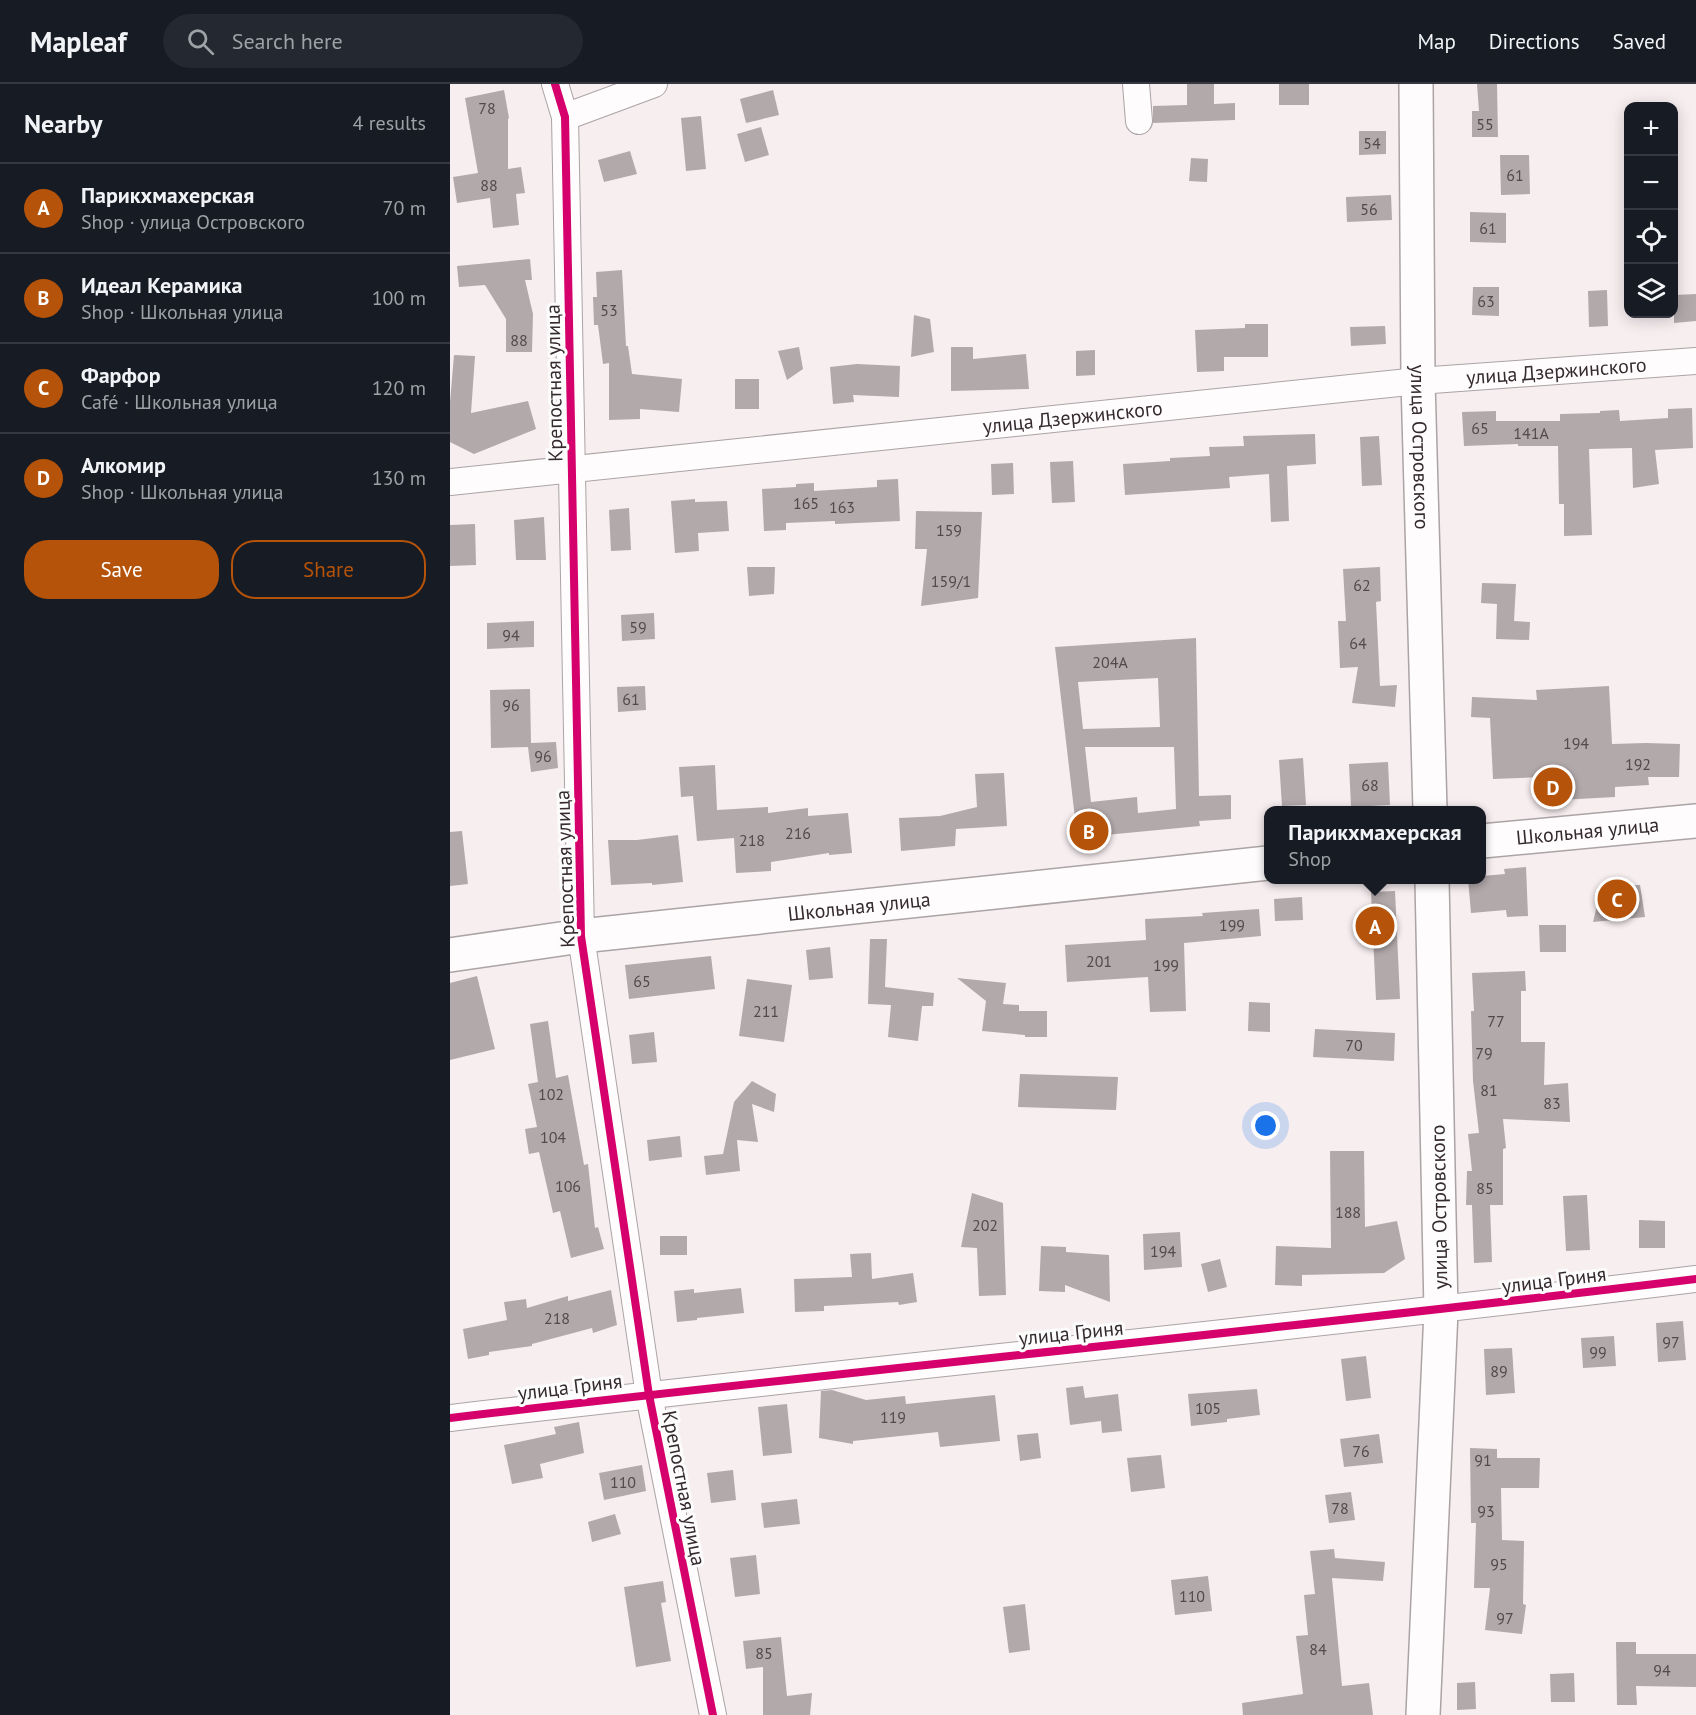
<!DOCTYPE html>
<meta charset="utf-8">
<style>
:root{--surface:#171b24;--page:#242831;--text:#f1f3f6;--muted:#9ea1a6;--line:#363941;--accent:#b45309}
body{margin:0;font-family:"PT Sans",sans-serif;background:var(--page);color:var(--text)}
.controls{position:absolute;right:18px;top:18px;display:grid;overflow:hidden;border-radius:12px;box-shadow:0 3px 15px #0003}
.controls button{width:54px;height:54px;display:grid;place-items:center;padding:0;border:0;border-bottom:2px solid var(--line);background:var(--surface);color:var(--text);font:30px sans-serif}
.you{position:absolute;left:816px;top:1042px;width:21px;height:21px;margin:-15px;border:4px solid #fff;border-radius:50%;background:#1a73e8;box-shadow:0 0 0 9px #1a73e833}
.badge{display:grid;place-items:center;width:39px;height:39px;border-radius:50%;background:var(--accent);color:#fff;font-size:20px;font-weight:700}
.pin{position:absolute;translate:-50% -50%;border:3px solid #fff;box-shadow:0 2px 6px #0006}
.popup{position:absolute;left:814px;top:722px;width:222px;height:78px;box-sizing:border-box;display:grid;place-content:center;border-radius:12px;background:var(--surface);filter:drop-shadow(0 2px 4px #0005);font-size:20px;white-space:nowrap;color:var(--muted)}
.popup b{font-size:22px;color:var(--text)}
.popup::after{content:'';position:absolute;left:50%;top:100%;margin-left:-12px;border:12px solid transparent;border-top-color:var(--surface)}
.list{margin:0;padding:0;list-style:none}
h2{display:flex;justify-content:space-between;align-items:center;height:78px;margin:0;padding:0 24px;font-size:26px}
h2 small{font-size:20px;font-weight:400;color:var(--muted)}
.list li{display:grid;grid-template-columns:39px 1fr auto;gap:18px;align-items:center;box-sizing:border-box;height:90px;padding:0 24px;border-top:2px solid var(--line)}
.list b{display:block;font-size:22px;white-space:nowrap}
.list p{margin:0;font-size:20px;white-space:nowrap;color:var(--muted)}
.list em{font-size:20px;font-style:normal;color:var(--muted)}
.actions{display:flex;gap:12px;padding:18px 24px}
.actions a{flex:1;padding:14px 0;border:2px solid var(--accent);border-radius:24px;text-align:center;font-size:21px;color:var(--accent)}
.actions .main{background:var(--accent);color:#fff}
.icon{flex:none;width:33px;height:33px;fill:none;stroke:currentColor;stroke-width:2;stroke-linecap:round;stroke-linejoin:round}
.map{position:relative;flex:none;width:1246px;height:1631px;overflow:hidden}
header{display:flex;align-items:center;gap:36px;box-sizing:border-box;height:84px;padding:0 30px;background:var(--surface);border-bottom:2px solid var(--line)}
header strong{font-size:28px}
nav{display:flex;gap:33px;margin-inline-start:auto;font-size:21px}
.search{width:420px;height:54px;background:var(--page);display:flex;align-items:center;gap:15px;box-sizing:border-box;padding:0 21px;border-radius:33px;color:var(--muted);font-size:22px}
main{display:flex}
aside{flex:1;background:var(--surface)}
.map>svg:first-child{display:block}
</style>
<header>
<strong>Mapleaf</strong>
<div class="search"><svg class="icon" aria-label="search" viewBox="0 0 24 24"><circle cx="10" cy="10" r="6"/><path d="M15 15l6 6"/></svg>Search here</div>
<nav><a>Map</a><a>Directions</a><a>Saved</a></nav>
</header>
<main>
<aside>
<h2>Nearby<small>4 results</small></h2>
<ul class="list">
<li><span class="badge">A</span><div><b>Парикхмахерская</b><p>Shop · улица Островского</p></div><em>70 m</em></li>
<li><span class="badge">B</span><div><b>Идеал Керамика</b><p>Shop · Школьная улица</p></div><em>100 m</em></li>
<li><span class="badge">C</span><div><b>Фарфор</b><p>Café · Школьная улица</p></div><em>120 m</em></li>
<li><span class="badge">D</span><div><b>Алкомир</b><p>Shop · Школьная улица</p></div><em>130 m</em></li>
</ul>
<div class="actions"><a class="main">Save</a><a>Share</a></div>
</aside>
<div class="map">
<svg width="1246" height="1631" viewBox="0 0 1246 1631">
<rect width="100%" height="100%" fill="#f7eef0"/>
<g fill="#b2a9ab" fill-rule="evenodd">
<polygon points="737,0 764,0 764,20 785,19 785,36 703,39 703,22 737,21"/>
<rect x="829" y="0" width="30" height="21"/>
<polygon points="1027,0 1047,0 1048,53 1022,53 1022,27 1029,27"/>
<polygon points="54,6 59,34 58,35 58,85 71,83 75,109 66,110 69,141 43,144 40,114 7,119 3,93 28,89 15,14"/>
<polygon points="323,6 329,31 296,39 290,15"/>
<polygon points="251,32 256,85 236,87 231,34"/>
<polygon points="311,43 319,71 295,78 287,50"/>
<polygon points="909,47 936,47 936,70 909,71"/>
<polygon points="180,67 187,90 154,98 148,76"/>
<polygon points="1050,71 1079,71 1080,110 1051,111"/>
<polygon points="741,74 758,75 757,98 739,97"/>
<polygon points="941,111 942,136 897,138 896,113"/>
<polygon points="1020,128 1056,129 1056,159 1020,158"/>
<polygon points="80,175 82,196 75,196 83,230 82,268 56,268 56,235 35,201 9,203 7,182"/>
<polygon points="172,186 176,262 178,262 182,290 232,295 229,328 190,325 190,335 159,336 159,279 153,280 148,241 144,241 143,213 147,213 146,188"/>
<polygon points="1023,203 1049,203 1049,232 1022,231"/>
<polygon points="1157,206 1158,242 1139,243 1138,207"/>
<polygon points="1246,210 1246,237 1224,239 1224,211"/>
<polygon points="464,231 480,235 484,268 461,273"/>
<polygon points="795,240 818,240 818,273 774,273 774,287 747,288 745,246 795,244"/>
<polygon points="935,242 936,260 901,262 900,243"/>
<polygon points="349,263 353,285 337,296 328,267"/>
<polygon points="501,263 523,263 523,275 576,270 579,305 501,307"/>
<polygon points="645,266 645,291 626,292 626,267"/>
<polygon points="4,271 25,272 21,329 78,317 86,345 24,370 0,358 0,318"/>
<polygon points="407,280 450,282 449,313 403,311 404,318 383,320 380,283"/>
<rect x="285" y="295" width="24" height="30"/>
<polygon points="1242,324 1243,364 1205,366 1209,400 1183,404 1182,364 1139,365 1142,451 1114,452 1114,420 1109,420 1108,362 1068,362 1068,360 1014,362 1012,328 1046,327 1046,337 1110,337 1110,330 1150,329 1150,327 1169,326 1170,337 1218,334 1218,325"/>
<polygon points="865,350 866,380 837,382 839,437 821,438 819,390 779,393 780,404 675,411 673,380 720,377 720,374 760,372 759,363 794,362 793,352"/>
<polygon points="929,352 932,401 912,402 910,353"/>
<polygon points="623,377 625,418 602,419 600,378"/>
<polygon points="563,379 564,410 542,411 541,380"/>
<polygon points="448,395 450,437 385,440 385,437 336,439 336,446 314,447 312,405 346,403 346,400 364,399 364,407 427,403 427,396"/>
<polygon points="245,415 245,418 277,417 279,447 248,449 249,467 225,469 221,417"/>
<polygon points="179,424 181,466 161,467 159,426"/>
<polygon points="466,427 532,428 528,514 471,522 477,465 465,465"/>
<polygon points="94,433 96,476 66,476 64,436"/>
<polygon points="25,440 26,481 0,482 0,441"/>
<polygon points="297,483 325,483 324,510 299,512"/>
<polygon points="930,483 931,517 926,518 930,602 947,601 945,623 902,619 908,583 890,584 888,537 896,537 893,485"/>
<polygon points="1032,499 1066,500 1064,537 1080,538 1079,556 1046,555 1047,520 1031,519"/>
<polygon points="204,529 205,555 172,557 171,531"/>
<polygon points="84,537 84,563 37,565 37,539"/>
<path d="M746,554L749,712L781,711V735L749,737L750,742L645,752L646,759L628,760L605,563ZM708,594L710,643L633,645L628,598ZM635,663H724L726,725L688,729L687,713L641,718Z"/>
<polygon points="195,602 196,626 168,628 167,603"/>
<polygon points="1159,602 1162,660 1196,659 1230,660 1229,693 1198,693 1199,701 1165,703 1165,713 1092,717 1091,693 1043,695 1040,634 1021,633 1022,613 1087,616 1086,606"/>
<polygon points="80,605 81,659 106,658 108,684 81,688 78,663 41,664 40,606"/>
<polygon points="853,674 856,721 832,722 829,676"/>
<polygon points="938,678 940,721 901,723 899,680"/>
<polygon points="265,681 267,726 318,723 318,729 358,724 358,732 398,729 402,769 379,771 379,769 321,778 321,787 286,789 284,754 247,757 243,712 231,713 229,683"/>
<polygon points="554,689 557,742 506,745 505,762 451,767 449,734 490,732 527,723 525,690"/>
<polygon points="12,747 18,800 0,802 0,748"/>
<polygon points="228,751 233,798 202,801 202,799 161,801 158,756 187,756"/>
<polygon points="1076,783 1078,832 1057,833 1056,826 1021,829 1018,795 1032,795 1032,792 1055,790 1054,785"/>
<polygon points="1152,801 1190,801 1195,833 1143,838"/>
<polygon points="945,807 950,915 926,916 921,808"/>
<polygon points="852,813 853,836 825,837 824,815"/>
<polygon points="809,825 811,852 734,859 736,927 700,928 698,893 617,898 615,861 696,856 695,835 753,832 752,829"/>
<polygon points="1089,841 1116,841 1116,868 1090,868"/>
<polygon points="420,855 437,855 435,903 484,909 483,922 472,922 468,957 438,953 441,921 418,920"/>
<polygon points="380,863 383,894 359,896 356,866"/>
<polygon points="261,872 265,905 179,915 175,881"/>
<polygon points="1075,887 1076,907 1071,907 1071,958 1095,958 1094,1001 1118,999 1120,1038 1053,1035 1056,1064 1053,1065 1053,1121 1040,1121 1042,1178 1024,1179 1022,1121 1016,1121 1017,1087 1022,1087 1018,1050 1029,1049 1023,997 1021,927 1024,927 1022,889"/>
<polygon points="27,892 45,965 0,976 0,899"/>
<polygon points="507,894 556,899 553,920 569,921 569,927 597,927 597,953 575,953 575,951 532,947 536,917"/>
<polygon points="297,895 342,901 334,958 289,952"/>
<polygon points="799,918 820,919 820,948 798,947"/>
<polygon points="98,937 106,994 118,991 134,1081 138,1080 145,1144 148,1143 154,1165 121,1174 110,1127 103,1129 89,1068 79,1070 75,1045 87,1043 78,1000 88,998 80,940"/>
<polygon points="865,945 945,949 944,977 863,973"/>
<polygon points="204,948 207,978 182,980 179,951"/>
<polygon points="570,990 668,993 666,1026 568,1023"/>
<polygon points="302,997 326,1010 324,1028 302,1020 308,1058 287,1056 290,1087 256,1091 254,1072 273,1070 284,1018"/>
<polygon points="230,1052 232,1073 199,1077 197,1056"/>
<polygon points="880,1067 914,1067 915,1143 947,1137 955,1175 934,1189 852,1191 852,1202 825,1201 826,1162 881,1164"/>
<polygon points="522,1109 553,1119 556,1211 529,1212 527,1164 511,1163"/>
<polygon points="1137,1111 1140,1166 1116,1167 1113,1112"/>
<polygon points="1189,1136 1215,1137 1215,1164 1189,1164"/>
<polygon points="730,1148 732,1183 694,1186 693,1150"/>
<rect x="210" y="1152" width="27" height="19"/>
<polygon points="591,1162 616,1163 616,1168 659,1171 660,1218 615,1201 615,1208 589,1207"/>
<polygon points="421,1169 422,1195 463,1189 467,1218 449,1221 448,1218 374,1222 374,1227 345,1228 344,1195 402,1193 400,1170"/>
<polygon points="770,1175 777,1203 758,1208 751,1180"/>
<polygon points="291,1204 294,1229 247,1234 247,1236 227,1238 224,1207 244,1205 244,1209"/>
<polygon points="161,1206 167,1241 143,1249 142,1244 82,1260 82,1262 39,1268 39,1271 18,1275 13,1245 57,1236 54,1218 76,1215 77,1224 118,1212 118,1217"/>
<polygon points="1233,1237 1236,1276 1208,1278 1206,1239"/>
<polygon points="1164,1252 1166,1282 1133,1284 1131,1254"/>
<polygon points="1062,1264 1065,1309 1036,1311 1034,1265"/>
<polygon points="916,1272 921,1314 896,1317 891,1275"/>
<polygon points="633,1302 635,1314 668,1310 672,1347 652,1349 651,1337 620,1341 616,1304"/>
<polygon points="807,1305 810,1331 777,1335 777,1338 741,1342 738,1310"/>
<polygon points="382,1306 416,1316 455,1312 456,1320 545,1311 550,1357 490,1363 488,1348 403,1357 403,1360 369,1354 371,1307"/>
<polygon points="337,1320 342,1369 313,1372 308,1323"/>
<polygon points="129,1338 134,1369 90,1380 93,1394 62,1400 54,1361 106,1350 104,1343"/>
<polygon points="588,1349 591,1374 570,1377 567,1351"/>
<polygon points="929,1350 933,1379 894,1383 890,1355"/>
<polygon points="1020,1364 1047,1365 1047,1374 1090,1374 1089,1404 1051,1404 1052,1456 1074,1457 1073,1520 1076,1521 1072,1550 1035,1546 1040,1504 1024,1504 1026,1439 1021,1439"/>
<polygon points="711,1371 715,1404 681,1408 677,1374"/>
<polygon points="192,1381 196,1407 154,1416 149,1389"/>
<polygon points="283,1386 286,1416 261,1419 257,1389"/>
<polygon points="901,1408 905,1436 879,1439 875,1411"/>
<polygon points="347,1415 350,1440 314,1444 311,1419"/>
<polygon points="165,1430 171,1450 142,1458 138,1438"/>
<polygon points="884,1465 885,1474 935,1478 933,1497 882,1494 892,1602 919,1599 923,1631 793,1631 792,1619 853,1610 846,1552 858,1551 854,1511 865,1510 860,1467"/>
<polygon points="306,1471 310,1510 285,1513 280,1474"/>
<polygon points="758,1492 762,1527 725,1531 721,1496"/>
<polygon points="213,1497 216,1518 211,1519 221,1577 186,1583 174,1503"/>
<polygon points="575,1520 580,1566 559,1569 553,1523"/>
<polygon points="331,1553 337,1612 362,1609 360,1631 313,1631 313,1583 296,1585 293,1557"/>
<polygon points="1166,1558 1186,1558 1186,1570 1246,1570 1246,1603 1186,1602 1187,1621 1167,1621"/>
<polygon points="1124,1589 1125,1618 1101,1618 1100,1590"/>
<polygon points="1025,1598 1026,1625 1007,1626 1007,1599"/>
</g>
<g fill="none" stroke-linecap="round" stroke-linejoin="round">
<defs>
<g id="minor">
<polyline points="105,0 115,33 131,852 199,1311 263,1631"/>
<polyline points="686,0 689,37"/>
<polyline points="115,33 204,0"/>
<path id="s1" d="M0,398L968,297L1246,277"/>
<path d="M0,1334C415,1285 831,1246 1246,1195"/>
</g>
<g id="tertiary">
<path id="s2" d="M966,0L968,297L980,726"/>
<path id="s3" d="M1032,757L1246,737"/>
<path id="s4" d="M0,871L131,852L818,779"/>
<polyline points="973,1631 991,1227 982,796"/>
</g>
</defs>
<use href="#minor" stroke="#aba3a5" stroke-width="28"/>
<use href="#tertiary" stroke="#aba3a5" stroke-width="36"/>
<use href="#minor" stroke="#fefcfd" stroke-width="26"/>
<use href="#tertiary" stroke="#fefcfd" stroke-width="33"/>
<defs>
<g id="cycleway">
<polyline points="105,0 115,33 131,852 199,1311 263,1631"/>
<path d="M0,1334C415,1285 831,1246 1246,1195"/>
</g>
</defs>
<use href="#cycleway" stroke="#fcfcfc" stroke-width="11"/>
<use href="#cycleway" stroke="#d6006c" stroke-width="8"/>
</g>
<g text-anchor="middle" stroke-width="6" stroke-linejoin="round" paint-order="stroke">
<g font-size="16" fill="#544a4c">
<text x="37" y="30">78</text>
<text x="1035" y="46">55</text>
<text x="922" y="65">54</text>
<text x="1065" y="97">61</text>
<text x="39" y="107">88</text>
<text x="919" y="131">56</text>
<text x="1038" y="150">61</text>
<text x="1036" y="223">63</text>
<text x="159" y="232">53</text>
<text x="69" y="262">88</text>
<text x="1030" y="350">65</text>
<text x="1081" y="355">141А</text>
<text x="356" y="425">165</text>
<text x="392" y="429">163</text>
<text x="499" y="452">159</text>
<text x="501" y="503">159/1</text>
<text x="912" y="507">62</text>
<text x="188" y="549">59</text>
<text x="61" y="557">94</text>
<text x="908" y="565">64</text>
<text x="660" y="584">204А</text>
<text x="181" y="621">61</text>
<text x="61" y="627">96</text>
<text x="1126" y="665">194</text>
<text x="93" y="678">96</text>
<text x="1188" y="686">192</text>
<text x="920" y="707">68</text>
<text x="348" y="755">216</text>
<text x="302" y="762">218</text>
<text x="782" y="847">199</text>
<text x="649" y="883">201</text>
<text x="716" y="887">199</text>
<text x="192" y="903">65</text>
<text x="316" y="933">211</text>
<text x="1046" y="943">77</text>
<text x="904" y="967">70</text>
<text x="1034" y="975">79</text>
<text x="1039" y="1012">81</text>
<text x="101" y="1016">102</text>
<text x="1102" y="1025">83</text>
<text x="103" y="1059">104</text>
<text x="118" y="1108">106</text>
<text x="1035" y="1110">85</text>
<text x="898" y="1134">188</text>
<text x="535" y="1147">202</text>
<text x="713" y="1173">194</text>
<text x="107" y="1240">218</text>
<text x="1221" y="1264">97</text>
<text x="1148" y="1274">99</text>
<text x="1049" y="1293">89</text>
<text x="758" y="1330">105</text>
<text x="443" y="1339">119</text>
<text x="911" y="1373">76</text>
<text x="1033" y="1382">91</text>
<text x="173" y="1404">110</text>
<text x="890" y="1430">78</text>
<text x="1036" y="1433">93</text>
<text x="1049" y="1486">95</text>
<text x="742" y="1518">110</text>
<text x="1055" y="1540">97</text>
<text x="868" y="1571">84</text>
<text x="314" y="1575">85</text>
<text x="1212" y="1592">94</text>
</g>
<g font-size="20" fill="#352a2d" stroke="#fcfcfc">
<text dy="7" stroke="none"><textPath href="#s1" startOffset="1112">улица Дзержинского</textPath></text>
<text transform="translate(104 299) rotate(-91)" y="7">Крепостная улица</text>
<text dy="7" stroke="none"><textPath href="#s1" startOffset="626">улица Дзержинского</textPath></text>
<text dy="7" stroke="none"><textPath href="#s2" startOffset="363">улица Островского</textPath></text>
<text dy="7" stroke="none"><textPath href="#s3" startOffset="106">Школьная улица</textPath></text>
<text transform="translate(115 785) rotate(-92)" y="7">Крепостная улица</text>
<text dy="7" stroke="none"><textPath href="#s4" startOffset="412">Школьная улица</textPath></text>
<text transform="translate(989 1123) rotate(-91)" y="7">улица Островского</text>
<text transform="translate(1104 1196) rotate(-7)" y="7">улица Гриня</text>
<text transform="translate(621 1249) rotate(-6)" y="7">улица Гриня</text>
<text transform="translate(120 1303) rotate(-7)" y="7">улица Гриня</text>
<text transform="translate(234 1404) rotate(79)" y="7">Крепостная улица</text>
</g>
</g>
</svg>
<div class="controls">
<button>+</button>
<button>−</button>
<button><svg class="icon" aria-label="locate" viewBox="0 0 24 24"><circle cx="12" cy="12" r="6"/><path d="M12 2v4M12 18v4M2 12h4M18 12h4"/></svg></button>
<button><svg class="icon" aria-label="layers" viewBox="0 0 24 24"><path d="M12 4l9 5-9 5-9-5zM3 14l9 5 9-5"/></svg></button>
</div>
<div class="you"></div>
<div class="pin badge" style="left:925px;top:842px">A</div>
<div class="popup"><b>Парикхмахерская</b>Shop</div>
<div class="pin badge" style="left:639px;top:747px">B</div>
<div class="pin badge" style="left:1167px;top:815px">C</div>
<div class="pin badge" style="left:1103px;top:703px">D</div>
</div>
</main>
